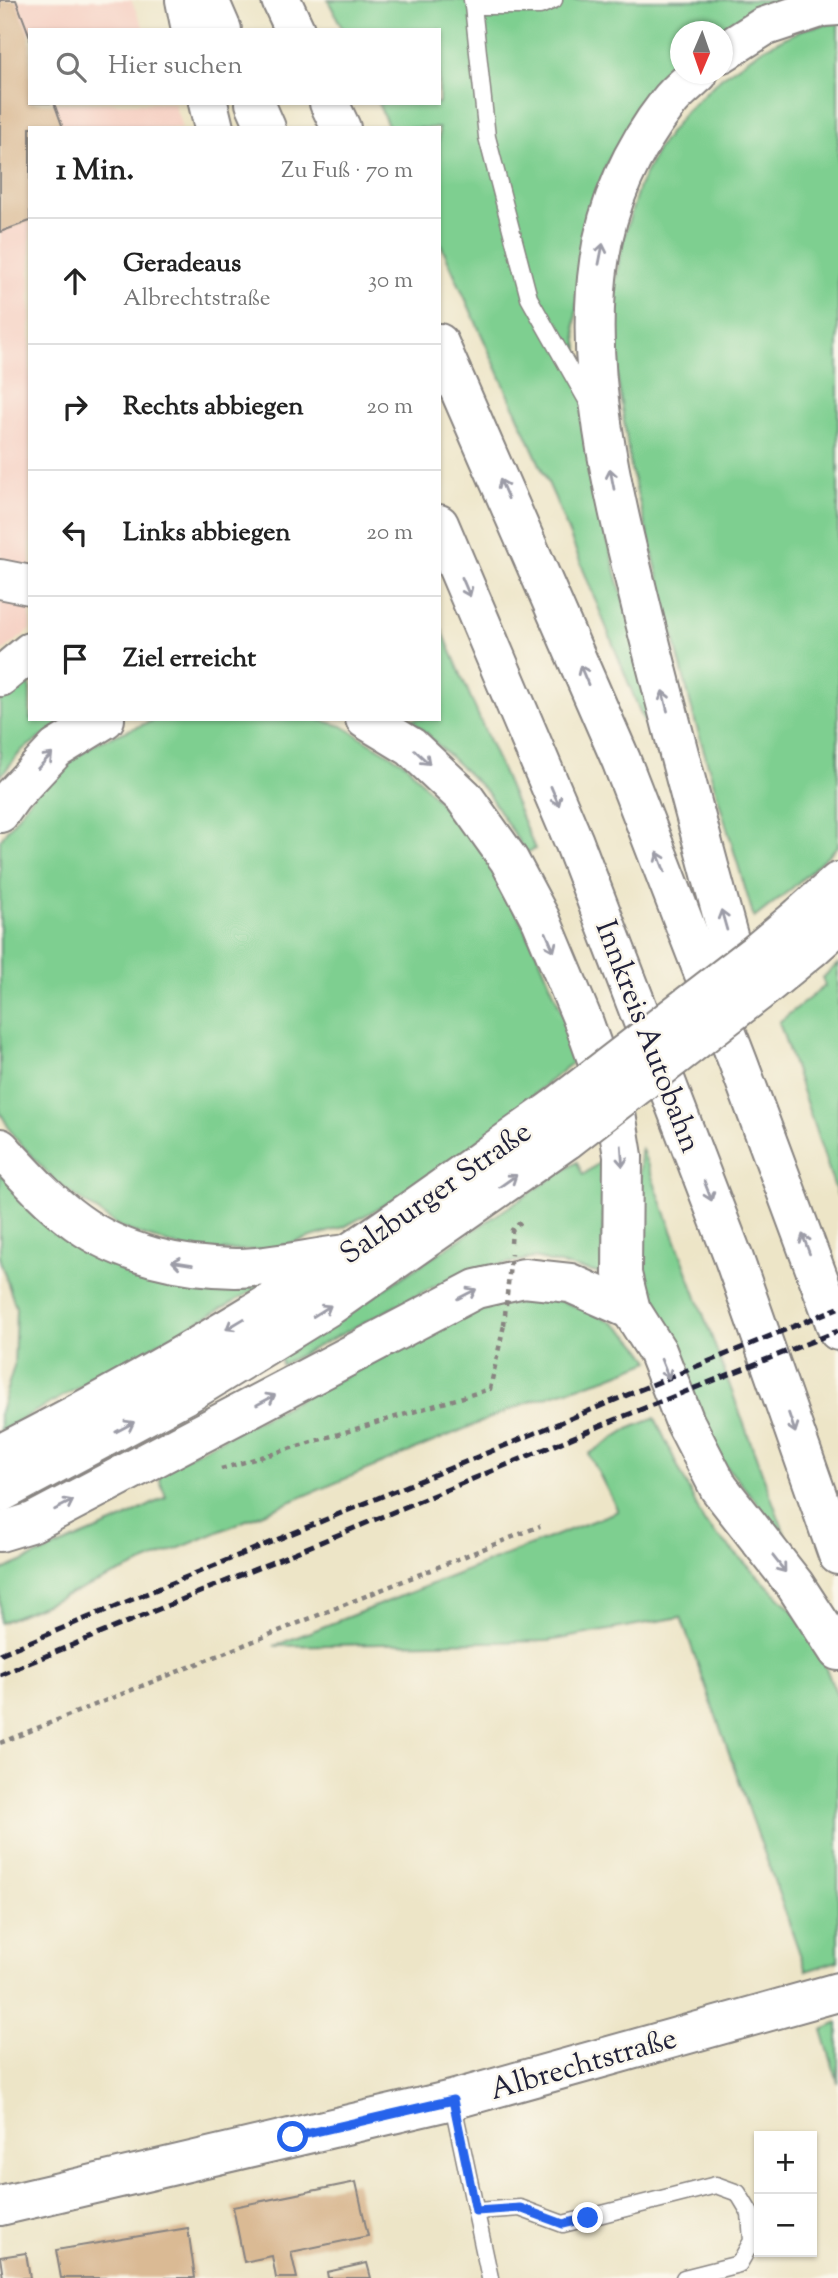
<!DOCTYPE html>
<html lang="de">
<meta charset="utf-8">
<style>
:root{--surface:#fff;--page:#f6f6f6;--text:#222;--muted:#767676;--line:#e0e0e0}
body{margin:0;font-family:"Sorts Mill Goudy",serif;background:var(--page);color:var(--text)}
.controls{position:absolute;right:21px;bottom:21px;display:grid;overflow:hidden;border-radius:0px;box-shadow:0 2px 5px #0004}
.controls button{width:63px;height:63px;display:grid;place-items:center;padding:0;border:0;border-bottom:2px solid var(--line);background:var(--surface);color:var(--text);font:35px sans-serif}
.compass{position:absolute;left:670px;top:21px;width:63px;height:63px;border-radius:50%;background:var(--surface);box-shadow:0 2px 5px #0004;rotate:182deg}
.stop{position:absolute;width:21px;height:21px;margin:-16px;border:5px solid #2563eb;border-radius:50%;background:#fff}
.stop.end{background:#2563eb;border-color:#fff;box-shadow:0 2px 7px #0008}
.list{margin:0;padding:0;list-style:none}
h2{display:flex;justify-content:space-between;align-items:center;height:91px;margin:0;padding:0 28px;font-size:30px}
h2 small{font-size:23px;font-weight:400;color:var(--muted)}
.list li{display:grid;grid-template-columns:46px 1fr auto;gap:21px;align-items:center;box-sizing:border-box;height:126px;padding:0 28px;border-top:2px solid var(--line)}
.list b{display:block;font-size:26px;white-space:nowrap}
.list p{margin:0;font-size:23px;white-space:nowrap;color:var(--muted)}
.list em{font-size:23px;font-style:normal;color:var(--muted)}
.icon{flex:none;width:38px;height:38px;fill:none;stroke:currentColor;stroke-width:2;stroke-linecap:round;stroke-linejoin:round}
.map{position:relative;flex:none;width:838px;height:2278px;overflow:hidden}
.search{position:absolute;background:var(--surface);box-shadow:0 2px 5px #0004;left:28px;top:28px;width:413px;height:77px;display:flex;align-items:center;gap:18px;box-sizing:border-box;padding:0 24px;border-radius:0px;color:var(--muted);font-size:26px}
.panel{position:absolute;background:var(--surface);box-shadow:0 2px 5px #0004;left:28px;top:126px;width:413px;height:595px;border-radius:0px}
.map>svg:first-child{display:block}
</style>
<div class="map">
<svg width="838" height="2278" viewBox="0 0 838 2278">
<rect width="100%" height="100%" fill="#fbf7ec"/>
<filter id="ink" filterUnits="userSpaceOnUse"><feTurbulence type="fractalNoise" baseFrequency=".0143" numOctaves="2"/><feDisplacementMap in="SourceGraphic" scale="14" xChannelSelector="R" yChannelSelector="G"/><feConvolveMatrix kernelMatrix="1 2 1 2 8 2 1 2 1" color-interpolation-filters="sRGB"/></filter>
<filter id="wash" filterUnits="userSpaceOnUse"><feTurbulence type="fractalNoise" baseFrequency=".00686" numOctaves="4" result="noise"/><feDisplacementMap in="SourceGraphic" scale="28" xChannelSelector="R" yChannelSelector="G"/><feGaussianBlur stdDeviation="1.57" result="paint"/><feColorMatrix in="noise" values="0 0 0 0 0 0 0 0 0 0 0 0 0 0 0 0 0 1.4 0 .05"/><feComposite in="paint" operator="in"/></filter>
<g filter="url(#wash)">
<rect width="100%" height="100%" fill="#ede5c7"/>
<g fill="#f6d2c5">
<polygon points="0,0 131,0 145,30 30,30 30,103 174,103 182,128 30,128 30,569 0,561"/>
<polygon points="30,601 30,630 0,653 0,602"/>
</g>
<g fill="#7ecf90" stroke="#507866" stroke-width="2">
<polygon points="328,0 783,0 741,17 722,31 680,32 680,63 659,79 607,163 582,243 575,326 599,509 655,718 644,722 554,496 439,240 439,128 389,128 378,103 439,103 439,30 343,30"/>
<polygon points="838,22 838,846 791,889 754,918 695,721 631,469 614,355 613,298 621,247 639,186 658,148 686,111 722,77 764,48 803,29"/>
<polygon points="439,623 535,849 526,853 487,792 418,726 406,719 439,719"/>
<polygon points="30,673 30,719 69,719 22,750 0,777 0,698"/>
<polygon points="157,719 316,719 342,726 406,764 490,860 537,952 580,1056 434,1178 344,1227 269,1250 192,1251 121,1228 57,1183 14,1137 0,1112 0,840 45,779 96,743"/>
<polygon points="838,964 838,1197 779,1022 825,986 822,978"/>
<polygon points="641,1147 786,1537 714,1452 636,1261"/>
<polygon points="604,1159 602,1274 534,1258 463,1272 281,1365 281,1357 577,1162 583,1175"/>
<polygon points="0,1173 64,1232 271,1281 0,1431 0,1412 14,1366 16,1308 0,1260"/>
<path d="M558,1300C601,1316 624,1321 650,1361L607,1378L529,1402L0,1623V1571L121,1520L166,1497L157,1472L433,1331L484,1306Z"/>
<polygon points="655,1418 704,1522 808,1626 838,1697 838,1961 806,1971 681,1617 548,1641 274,1646 618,1511 589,1454 628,1429"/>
<polygon points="838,2023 838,2083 822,2030"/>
</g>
<g id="blocks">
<g fill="#daba94">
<polygon points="0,0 16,0 30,37 30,103 54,103 63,128 30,128 30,221 0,232"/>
<polygon points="356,2182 368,2236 291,2252 297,2278 276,2278 272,2256 244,2262 233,2207"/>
<polygon points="188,2228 195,2278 61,2278 56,2250"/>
<polygon points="26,2253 30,2278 3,2278 0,2257"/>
<polygon points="367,2263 371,2278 328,2278 327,2272"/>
</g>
</g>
</g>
<g filter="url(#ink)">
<use href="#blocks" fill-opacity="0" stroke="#888481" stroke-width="2"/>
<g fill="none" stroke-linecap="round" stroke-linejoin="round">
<defs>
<g id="service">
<polyline points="472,0 473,6 540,6 554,0"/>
<polyline points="473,6 487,137 529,298 589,404"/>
<polyline points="452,2100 490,2278"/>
<polyline points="476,2211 520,2208 563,2224 716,2185 738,2193 750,2213 752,2241 739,2264 684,2278"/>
</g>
<polyline id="tertiary" points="0,2206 452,2100 838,1992"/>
<g id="primary">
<polyline points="800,916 838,882"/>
<polyline points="812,948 838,925"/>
<path d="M0,1454C119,1393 234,1328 346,1255C417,1208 485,1157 555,1108"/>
<polyline points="0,1493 190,1392 331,1305 568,1139"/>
</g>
<g id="motorway">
<polyline points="185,0 191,30"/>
<polyline points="209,0 222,30"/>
<polyline points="281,0 295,30"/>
<polyline points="722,53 763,27 823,7 838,6"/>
<path d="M698,74C688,83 676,92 668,103C632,149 607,204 599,262C582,381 617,507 645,622C676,744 708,865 742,986V997"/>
<polyline points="208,103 214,128"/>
<polyline points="255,103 266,128"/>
<polyline points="329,103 341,128"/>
<polyline points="439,343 621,760 738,1062 838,1331"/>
<polyline points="439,524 574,842 734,1259 838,1555"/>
<polyline points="0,579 30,585"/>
<polyline points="0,677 30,652"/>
<polyline points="365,719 411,747 464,797 509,860 541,920 584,1023 616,1113 623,1156 622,1274 631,1310 657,1351 685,1422 719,1488 795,1585 838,1651"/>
<polyline points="0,813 12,796 56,749 105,719"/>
<path d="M0,1148C24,1174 48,1201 77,1222C122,1255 181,1267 235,1268C271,1268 311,1258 347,1254"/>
<polyline points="0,1532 33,1522 476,1289 524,1278 570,1283 631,1310"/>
</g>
</defs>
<use href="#service" stroke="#888481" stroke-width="19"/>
<use href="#tertiary" stroke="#888481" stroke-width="42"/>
<use href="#primary" stroke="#888481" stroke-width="42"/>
<use href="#motorway" stroke="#888481" stroke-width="42"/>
<g stroke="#888481" stroke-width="4.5" stroke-dasharray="5 5" stroke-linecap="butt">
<polyline points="511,1243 512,1230 522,1221"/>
<polyline points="221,1469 490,1389 504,1325"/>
<polyline points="0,1743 540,1526"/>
</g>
<use href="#service" stroke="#fff" stroke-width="16"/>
<use href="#tertiary" stroke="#fff" stroke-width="38"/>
<use href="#primary" stroke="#fff" stroke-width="38"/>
<use href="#motorway" stroke="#fff" stroke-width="38"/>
<g stroke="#22223b" stroke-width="5" stroke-dasharray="10 5" stroke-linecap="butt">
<polyline points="0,1654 838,1308"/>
<polyline points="0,1675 622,1417 838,1331"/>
</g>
<defs>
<g id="primary-bridge">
<polyline points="555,1108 755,954 800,916"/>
<polyline points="568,1139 757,993 812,948"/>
</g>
</defs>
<use href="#primary-bridge" stroke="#888481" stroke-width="42" stroke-linecap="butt"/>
<polyline stroke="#888481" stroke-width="4.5" stroke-dasharray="5 5" stroke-linecap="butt" points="504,1325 511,1254"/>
<use href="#primary-bridge" stroke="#fff" stroke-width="38"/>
</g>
<defs><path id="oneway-shaft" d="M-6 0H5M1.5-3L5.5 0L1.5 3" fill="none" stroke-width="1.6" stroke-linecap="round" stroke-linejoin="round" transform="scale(1.75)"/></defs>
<g stroke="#9c9ca7">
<use href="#oneway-shaft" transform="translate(601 254) rotate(-79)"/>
<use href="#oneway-shaft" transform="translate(612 479) rotate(-101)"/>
<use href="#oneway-shaft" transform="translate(504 489) rotate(-113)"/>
<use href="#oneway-shaft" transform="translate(466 587) rotate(67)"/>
<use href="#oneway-shaft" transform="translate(584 675) rotate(-113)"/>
<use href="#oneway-shaft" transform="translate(665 701) rotate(-104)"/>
<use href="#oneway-shaft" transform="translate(422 757) rotate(43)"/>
<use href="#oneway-shaft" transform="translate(45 761) rotate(-46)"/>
<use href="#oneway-shaft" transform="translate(555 796) rotate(67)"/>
<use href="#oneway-shaft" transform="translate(661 862) rotate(-111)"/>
<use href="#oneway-shaft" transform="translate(724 920) rotate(-106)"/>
<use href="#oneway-shaft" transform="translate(550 942) rotate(67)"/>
<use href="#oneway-shaft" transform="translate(622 1156) rotate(86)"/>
<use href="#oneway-shaft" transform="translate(508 1181) rotate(-35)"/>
<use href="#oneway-shaft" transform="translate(708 1191) rotate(69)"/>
<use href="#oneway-shaft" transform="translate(806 1244) rotate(-110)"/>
<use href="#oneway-shaft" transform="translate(182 1263) rotate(-171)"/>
<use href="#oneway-shaft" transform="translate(467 1294) rotate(-27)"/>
<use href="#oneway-shaft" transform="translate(322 1311) rotate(-32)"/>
<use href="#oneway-shaft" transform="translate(235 1324) rotate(149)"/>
<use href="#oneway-shaft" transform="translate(665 1369) rotate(68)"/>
<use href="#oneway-shaft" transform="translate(266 1400) rotate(-28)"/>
<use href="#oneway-shaft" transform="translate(792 1423) rotate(71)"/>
<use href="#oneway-shaft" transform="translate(125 1427) rotate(-28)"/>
<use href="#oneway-shaft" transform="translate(64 1505) rotate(-27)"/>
<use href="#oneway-shaft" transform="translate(779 1564) rotate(52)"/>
</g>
</g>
<g fill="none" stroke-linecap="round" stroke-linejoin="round" filter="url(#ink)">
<polyline stroke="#2563eb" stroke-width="9" points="293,2137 453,2100 476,2211 520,2208 563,2224 588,2218"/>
</g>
<g text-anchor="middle" stroke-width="5" stroke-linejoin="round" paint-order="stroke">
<g font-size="30" fill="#22223b" stroke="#fbf7ec">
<text transform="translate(649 1036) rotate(69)" y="10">Innkreis Autobahn</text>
<text transform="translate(435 1192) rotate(-35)" y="10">Salzburger Straße</text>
<text transform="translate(583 2063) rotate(-16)" y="10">Albrechtstraße</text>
</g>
</g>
</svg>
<div class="controls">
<button>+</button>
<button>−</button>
</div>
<svg class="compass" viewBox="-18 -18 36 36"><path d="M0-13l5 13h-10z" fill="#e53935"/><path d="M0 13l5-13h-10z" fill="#767676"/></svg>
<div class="stop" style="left:293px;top:2137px"></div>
<div class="stop end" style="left:588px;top:2218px"></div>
<div class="search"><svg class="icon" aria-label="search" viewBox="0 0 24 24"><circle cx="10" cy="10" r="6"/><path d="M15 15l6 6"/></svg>Hier suchen</div>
<section class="panel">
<h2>1 Min.<small>Zu Fuß · 70 m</small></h2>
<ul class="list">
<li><svg class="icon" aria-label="ahead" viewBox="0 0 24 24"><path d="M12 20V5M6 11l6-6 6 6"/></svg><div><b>Geradeaus</b><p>Albrechtstraße</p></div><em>30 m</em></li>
<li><svg class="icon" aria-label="right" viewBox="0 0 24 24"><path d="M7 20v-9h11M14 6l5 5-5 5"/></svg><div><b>Rechts abbiegen</b></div><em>20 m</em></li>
<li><svg class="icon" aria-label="left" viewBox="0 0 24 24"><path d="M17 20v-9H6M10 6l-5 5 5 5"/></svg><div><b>Links abbiegen</b></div><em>20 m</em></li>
<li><svg class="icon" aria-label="arrive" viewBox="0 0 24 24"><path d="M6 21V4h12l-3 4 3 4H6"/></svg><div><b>Ziel erreicht</b></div></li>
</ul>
</section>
</div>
